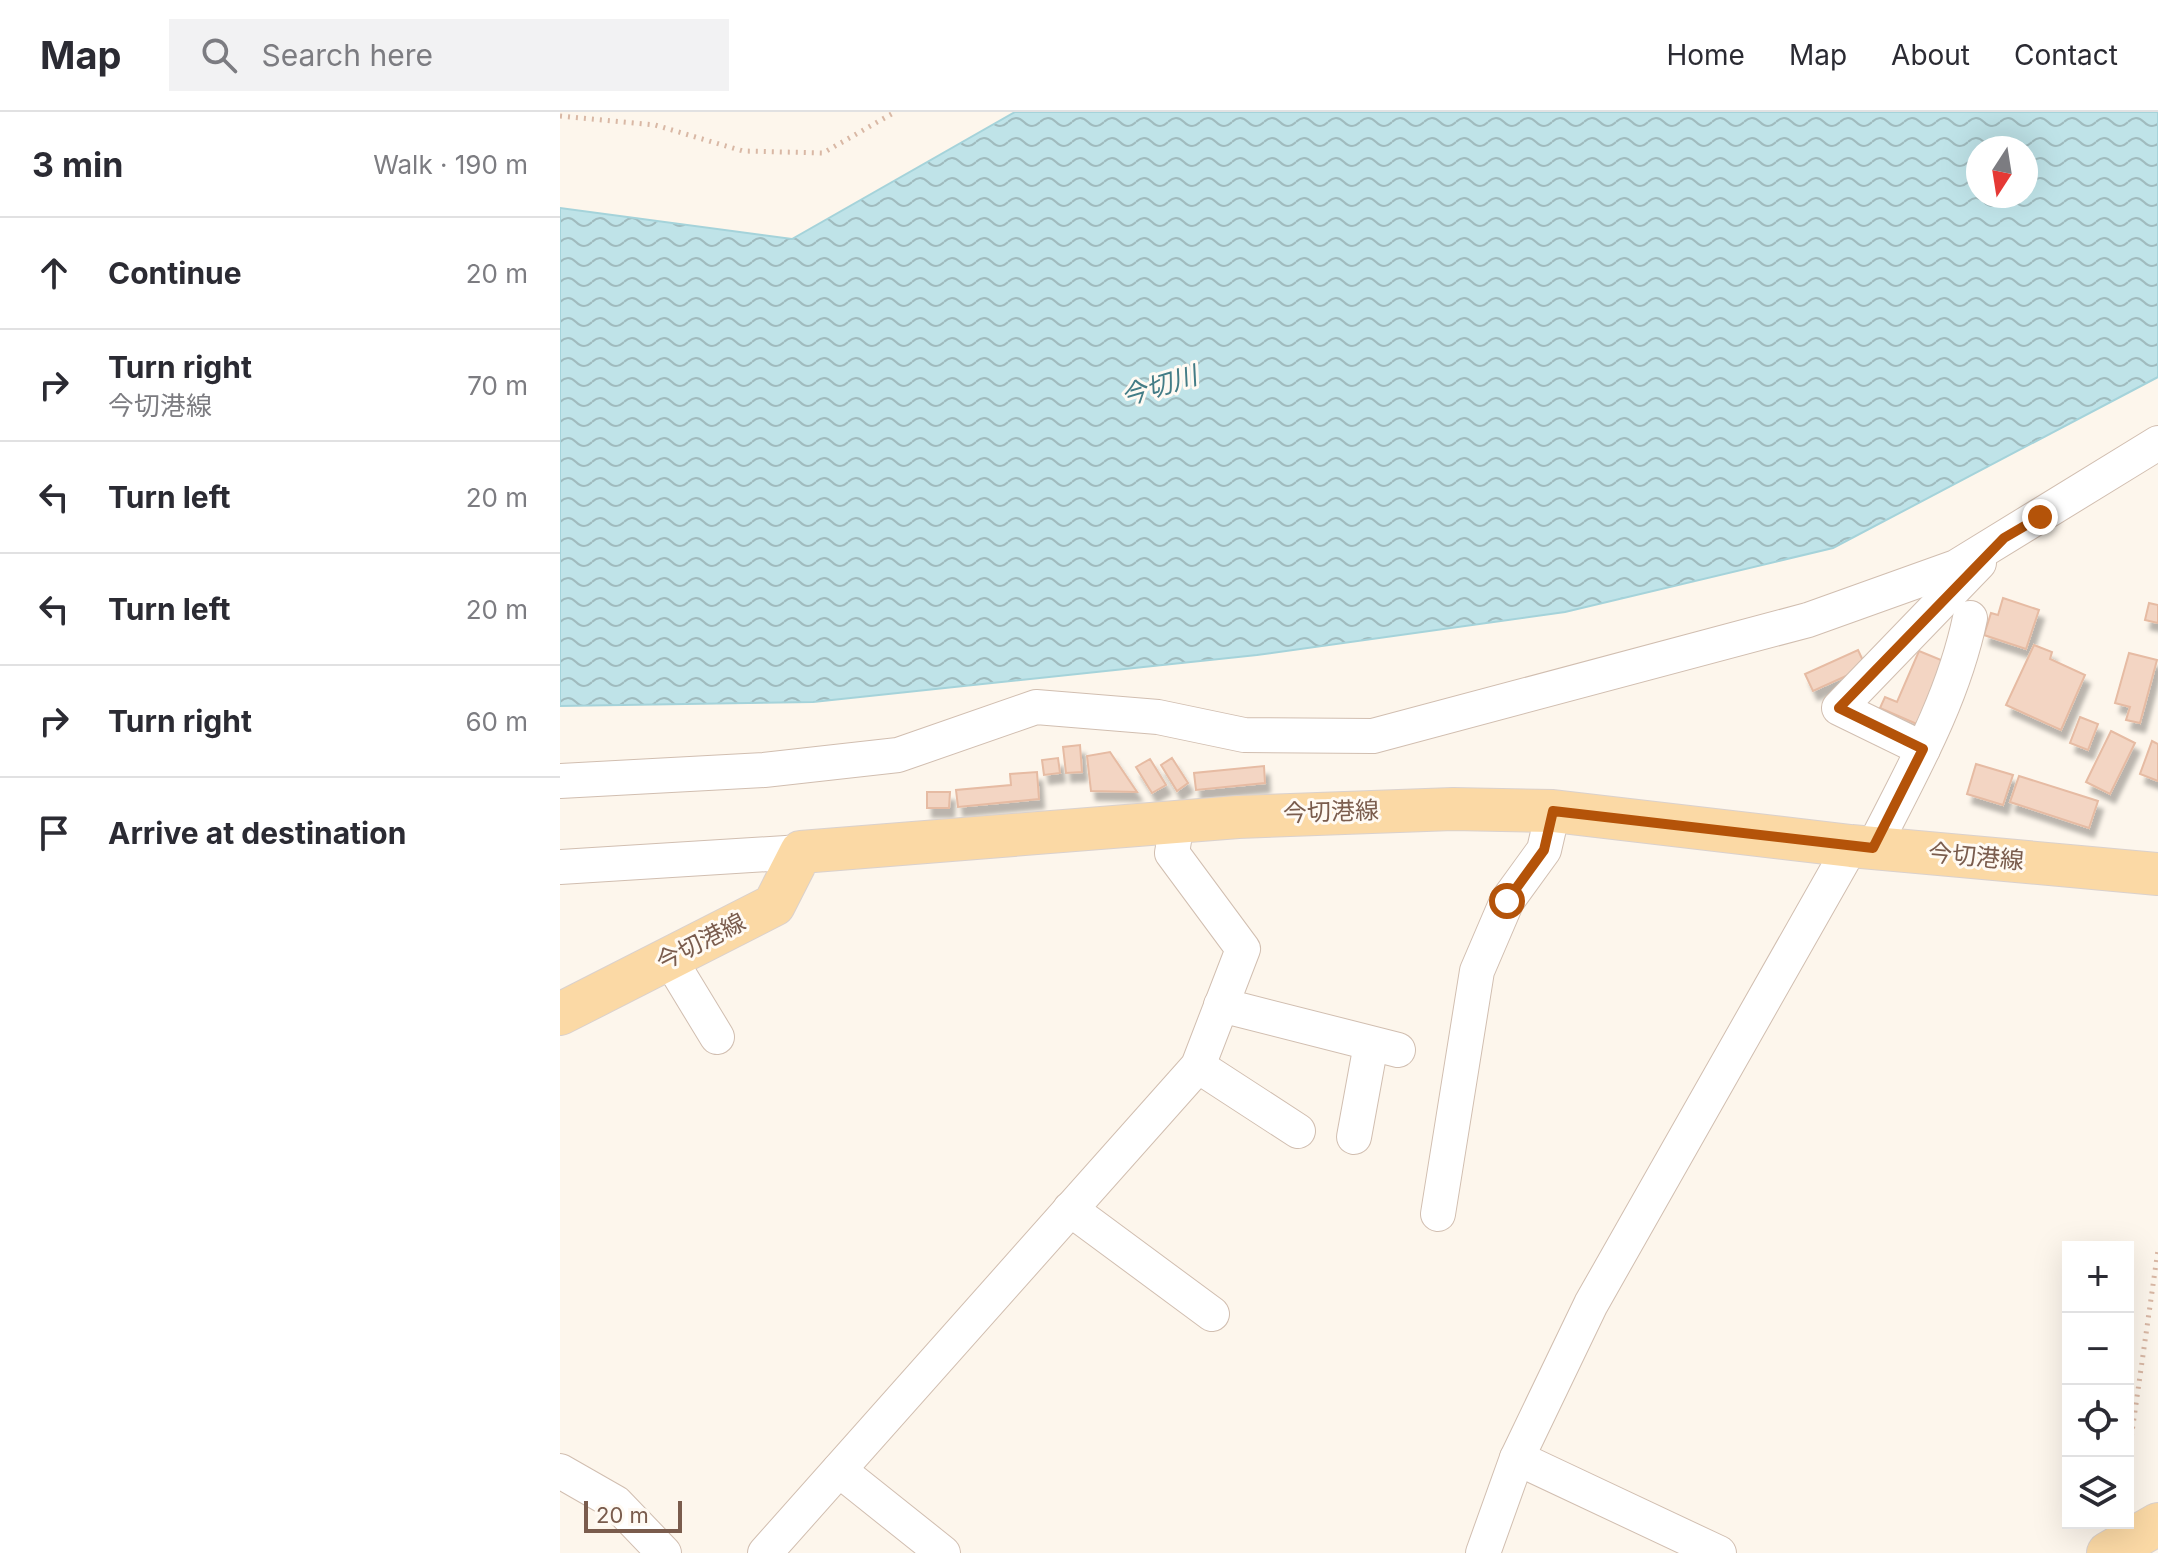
<!DOCTYPE html>
<meta charset="utf-8">
<style>
:root{--surface:#fff;--page:#f2f2f3;--text:#2b2b33;--muted:#7c7c81;--line:#e1e1e2}
body{margin:0;font-family:Inter,"Noto Sans JP",sans-serif;background:var(--page);color:var(--text)}
.controls{position:absolute;right:24px;bottom:24px;display:grid;overflow:hidden;border-radius:0px;box-shadow:0 8px 32px #0002}
.controls button{width:72px;height:72px;display:grid;place-items:center;padding:0;border:0;border-bottom:2px solid var(--line);background:var(--surface);color:var(--text);font:40px sans-serif}
.compass{position:absolute;left:1406px;top:24px;width:72px;height:72px;border-radius:50%;background:var(--surface);box-shadow:0 8px 32px #0002;rotate:192deg}
.scale{position:absolute;left:24px;bottom:20px;width:98px;box-sizing:border-box;padding-left:8px;border:4px solid #7a5c4d;border-top:0;font-size:22px;line-height:28px;white-space:nowrap;color:#7a5c4d;-webkit-text-stroke:6px #fffaf3;paint-order:stroke}
.stop{position:absolute;width:24px;height:24px;margin:-18px;border:6px solid #b45309;border-radius:50%;background:#fff}
.stop.end{background:#b45309;border-color:#fff;box-shadow:0 2px 8px #0008}
.list{margin:0;padding:0;list-style:none}
h2{display:flex;justify-content:space-between;align-items:center;height:104px;margin:0;padding:0 32px;font-size:34px}
h2 small{font-size:26px;font-weight:400;color:var(--muted)}
.list li{display:grid;grid-template-columns:52px 1fr auto;gap:24px;align-items:center;box-sizing:border-box;height:112px;padding:0 32px;border-top:2px solid var(--line)}
.list b{display:block;font-size:30px;white-space:nowrap}
.list p{margin:0;font-size:26px;white-space:nowrap;color:var(--muted)}
.list em{font-size:26px;font-style:normal;color:var(--muted)}
.icon{flex:none;width:44px;height:44px;fill:none;stroke:currentColor;stroke-width:2;stroke-linecap:round;stroke-linejoin:round}
.map{position:relative;flex:none;width:1598px;height:1441px;overflow:hidden}
header{display:flex;align-items:center;gap:48px;box-sizing:border-box;height:112px;padding:0 40px;background:var(--surface);border-bottom:2px solid var(--line)}
header strong{font-size:38px}
nav{display:flex;gap:44px;margin-inline-start:auto;font-size:28px}
.search{width:560px;height:72px;background:var(--page);display:flex;align-items:center;gap:20px;box-sizing:border-box;padding:0 28px;border-radius:0px;color:var(--muted);font-size:30px}
main{display:flex}
aside{flex:1;background:var(--surface)}
.map>svg:first-child{display:block}
</style>
<header>
<strong>Map</strong>
<div class="search"><svg class="icon" aria-label="search" viewBox="0 0 24 24"><circle cx="10" cy="10" r="6"/><path d="M15 15l6 6"/></svg>Search here</div>
<nav><a>Home</a><a>Map</a><a>About</a><a>Contact</a></nav>
</header>
<main>
<aside>
<h2>3 min<small>Walk · 190 m</small></h2>
<ul class="list">
<li><svg class="icon" aria-label="ahead" viewBox="0 0 24 24"><path d="M12 20V5M6 11l6-6 6 6"/></svg><div><b>Continue</b></div><em>20 m</em></li>
<li><svg class="icon" aria-label="right" viewBox="0 0 24 24"><path d="M7 20v-9h11M14 6l5 5-5 5"/></svg><div><b>Turn right</b><p>今切港線</p></div><em>70 m</em></li>
<li><svg class="icon" aria-label="left" viewBox="0 0 24 24"><path d="M17 20v-9H6M10 6l-5 5 5 5"/></svg><div><b>Turn left</b></div><em>20 m</em></li>
<li><svg class="icon" aria-label="left" viewBox="0 0 24 24"><path d="M17 20v-9H6M10 6l-5 5 5 5"/></svg><div><b>Turn left</b></div><em>20 m</em></li>
<li><svg class="icon" aria-label="right" viewBox="0 0 24 24"><path d="M7 20v-9h11M14 6l5 5-5 5"/></svg><div><b>Turn right</b></div><em>60 m</em></li>
<li><svg class="icon" aria-label="arrive" viewBox="0 0 24 24"><path d="M6 21V4h12l-3 4 3 4H6"/></svg><div><b>Arrive at destination</b></div></li>
</ul>
</aside>
<div class="map">
<svg width="1598" height="1441" viewBox="0 0 1598 1441">
<defs>
<pattern id="water-waves" width="16" height="10" patternUnits="userSpaceOnUse" patternTransform="scale(2)"><rect width="16" height="10" fill="#bfe3e8"/><path d="M0 5q4-4 8 0t8 0" fill="none" stroke="#a0bbbe"/></pattern>
<filter id="shadow"><feDropShadow dx="5" dy="9" stdDeviation="2" flood-color="#0004"/></filter>
</defs>
<rect width="100%" height="100%" fill="#fdf6ec"/>
<path fill="url(#water-waves)" stroke="#a5d3da" stroke-width="2" fill-rule="evenodd" d="M455,0H1598V265L1273,436L1005,500L697,543L253,590L0,594V96L232,127ZM1418,36H1466V84H1418Z"/>
<g fill="#f3d5c3" stroke="#e6bba3" stroke-width="2" filter="url(#shadow)">
<polygon points="1443,486 1479,498 1466,537 1424,523 1431,501 1438,503"/>
<polygon points="1589,491 1598,493 1598,511 1585,508"/>
<polygon points="1474,533 1492,540 1490,547 1525,563 1501,618 1446,593"/>
<polygon points="1298,538 1306,555 1253,579 1245,562"/>
<polygon points="1359,539 1386,550 1359,613 1320,596 1325,585 1337,590"/>
<polygon points="1569,541 1597,548 1580,611 1566,608 1570,595 1555,591"/>
<polygon points="1520,605 1538,612 1528,638 1510,631"/>
<polygon points="1551,619 1575,631 1550,682 1526,670"/>
<polygon points="1592,629 1598,632 1598,669 1580,662"/>
<polygon points="520,633 522,660 506,661 503,635"/>
<polygon points="550,640 577,680 531,679 527,644"/>
<polygon points="498,646 500,661 484,663 482,648"/>
<polygon points="612,646 628,671 617,679 601,653"/>
<polygon points="590,647 606,673 592,681 576,655"/>
<polygon points="1416,652 1453,663 1443,693 1407,682"/>
<polygon points="704,654 705,671 636,678 634,661"/>
<polygon points="477,660 479,687 398,695 396,678 451,673 450,662"/>
<polygon points="1459,664 1538,689 1529,716 1450,690"/>
<polygon points="367,680 390,680 389,696 367,696"/>
</g>
<g fill="none" stroke-linecap="round" stroke-linejoin="round">
<defs>
<g id="minor">
<polyline points="1363,637 1279,596 1419,451"/>
<polyline points="0,669 204,658 338,643 476,595 598,605 684,623 813,624 1248,508 1396,455 1598,331"/>
<path d="M1313,736C1351,661 1393,588 1410,506"/>
<polyline points="0,755 241,740"/>
<polyline points="109,846 157,925"/>
<polyline points="661,893 838,938"/>
<polyline points="638,954 738,1019"/>
<polyline points="794,1025 811,932"/>
<polyline points="510,1097 652,1202"/>
<polyline points="878,1102 917,859 947,789 984,738 993,699"/>
<polyline points="957,1346 1159,1441"/>
<polyline points="279,1358 383,1441"/>
<polyline points="0,1359 56,1391 104,1441"/>
<polyline points="205,1441 638,954 683,837 612,741 617,710"/>
<polyline points="923,1441 957,1346 1031,1192 1291,734"/>
</g>
<g id="major">
<polyline points="0,902 214,793 241,740 678,705 893,697 993,699 1291,734 1598,762"/>
<polyline points="1548,1441 1598,1412"/>
</g>
</defs>
<use href="#minor" stroke="#d1beb0" stroke-width="36"/>
<use href="#major" stroke="#dad1cd" stroke-width="44"/>
<g stroke="#d9b8a5" stroke-width="5" stroke-dasharray="2 6" stroke-linecap="butt">
<polyline points="0,4 95,13 183,39 263,41 335,0"/>
<polyline points="1568,1348 1598,1138"/>
</g>
<use href="#minor" stroke="#fff" stroke-width="34"/>
<use href="#major" stroke="#fbd9a5" stroke-width="42"/>
</g>
<g fill="none" stroke-linecap="round" stroke-linejoin="round">
<polyline stroke="#b45309" stroke-width="10" points="947,789 984,738 993,699 1313,736 1363,637 1279,596 1444,426 1480,405"/>
</g>
<g text-anchor="middle" stroke-width="6" stroke-linejoin="round" paint-order="stroke">
<g font-size="24" fill="#7a5c4d" stroke="#fffaf3">
<text transform="translate(771 700) rotate(-2)" y="8">今切港線</text>
<text transform="translate(1416 745) rotate(5)" y="8">今切港線</text>
<text transform="translate(141 830) rotate(-27)" y="8">今切港線</text>
</g>
<g font-size="26" font-style="italic" fill="#437c86" stroke="#fffaf3">
<text transform="translate(599 274) rotate(-17)" y="9">今切川</text>
</g>
</g>
</svg>
<div class="controls">
<button>+</button>
<button>−</button>
<button><svg class="icon" aria-label="locate" viewBox="0 0 24 24"><circle cx="12" cy="12" r="6"/><path d="M12 2v4M12 18v4M2 12h4M18 12h4"/></svg></button>
<button><svg class="icon" aria-label="layers" viewBox="0 0 24 24"><path d="M12 4l9 5-9 5-9-5zM3 14l9 5 9-5"/></svg></button>
</div>
<svg class="compass" viewBox="-18 -18 36 36"><path d="M0-13l5 13h-10z" fill="#e53935"/><path d="M0 13l5-13h-10z" fill="#7c7c81"/></svg>
<div class="scale">20 m</div>
<div class="stop" style="left:947px;top:789px"></div>
<div class="stop end" style="left:1480px;top:405px"></div>
</div>
</main>
